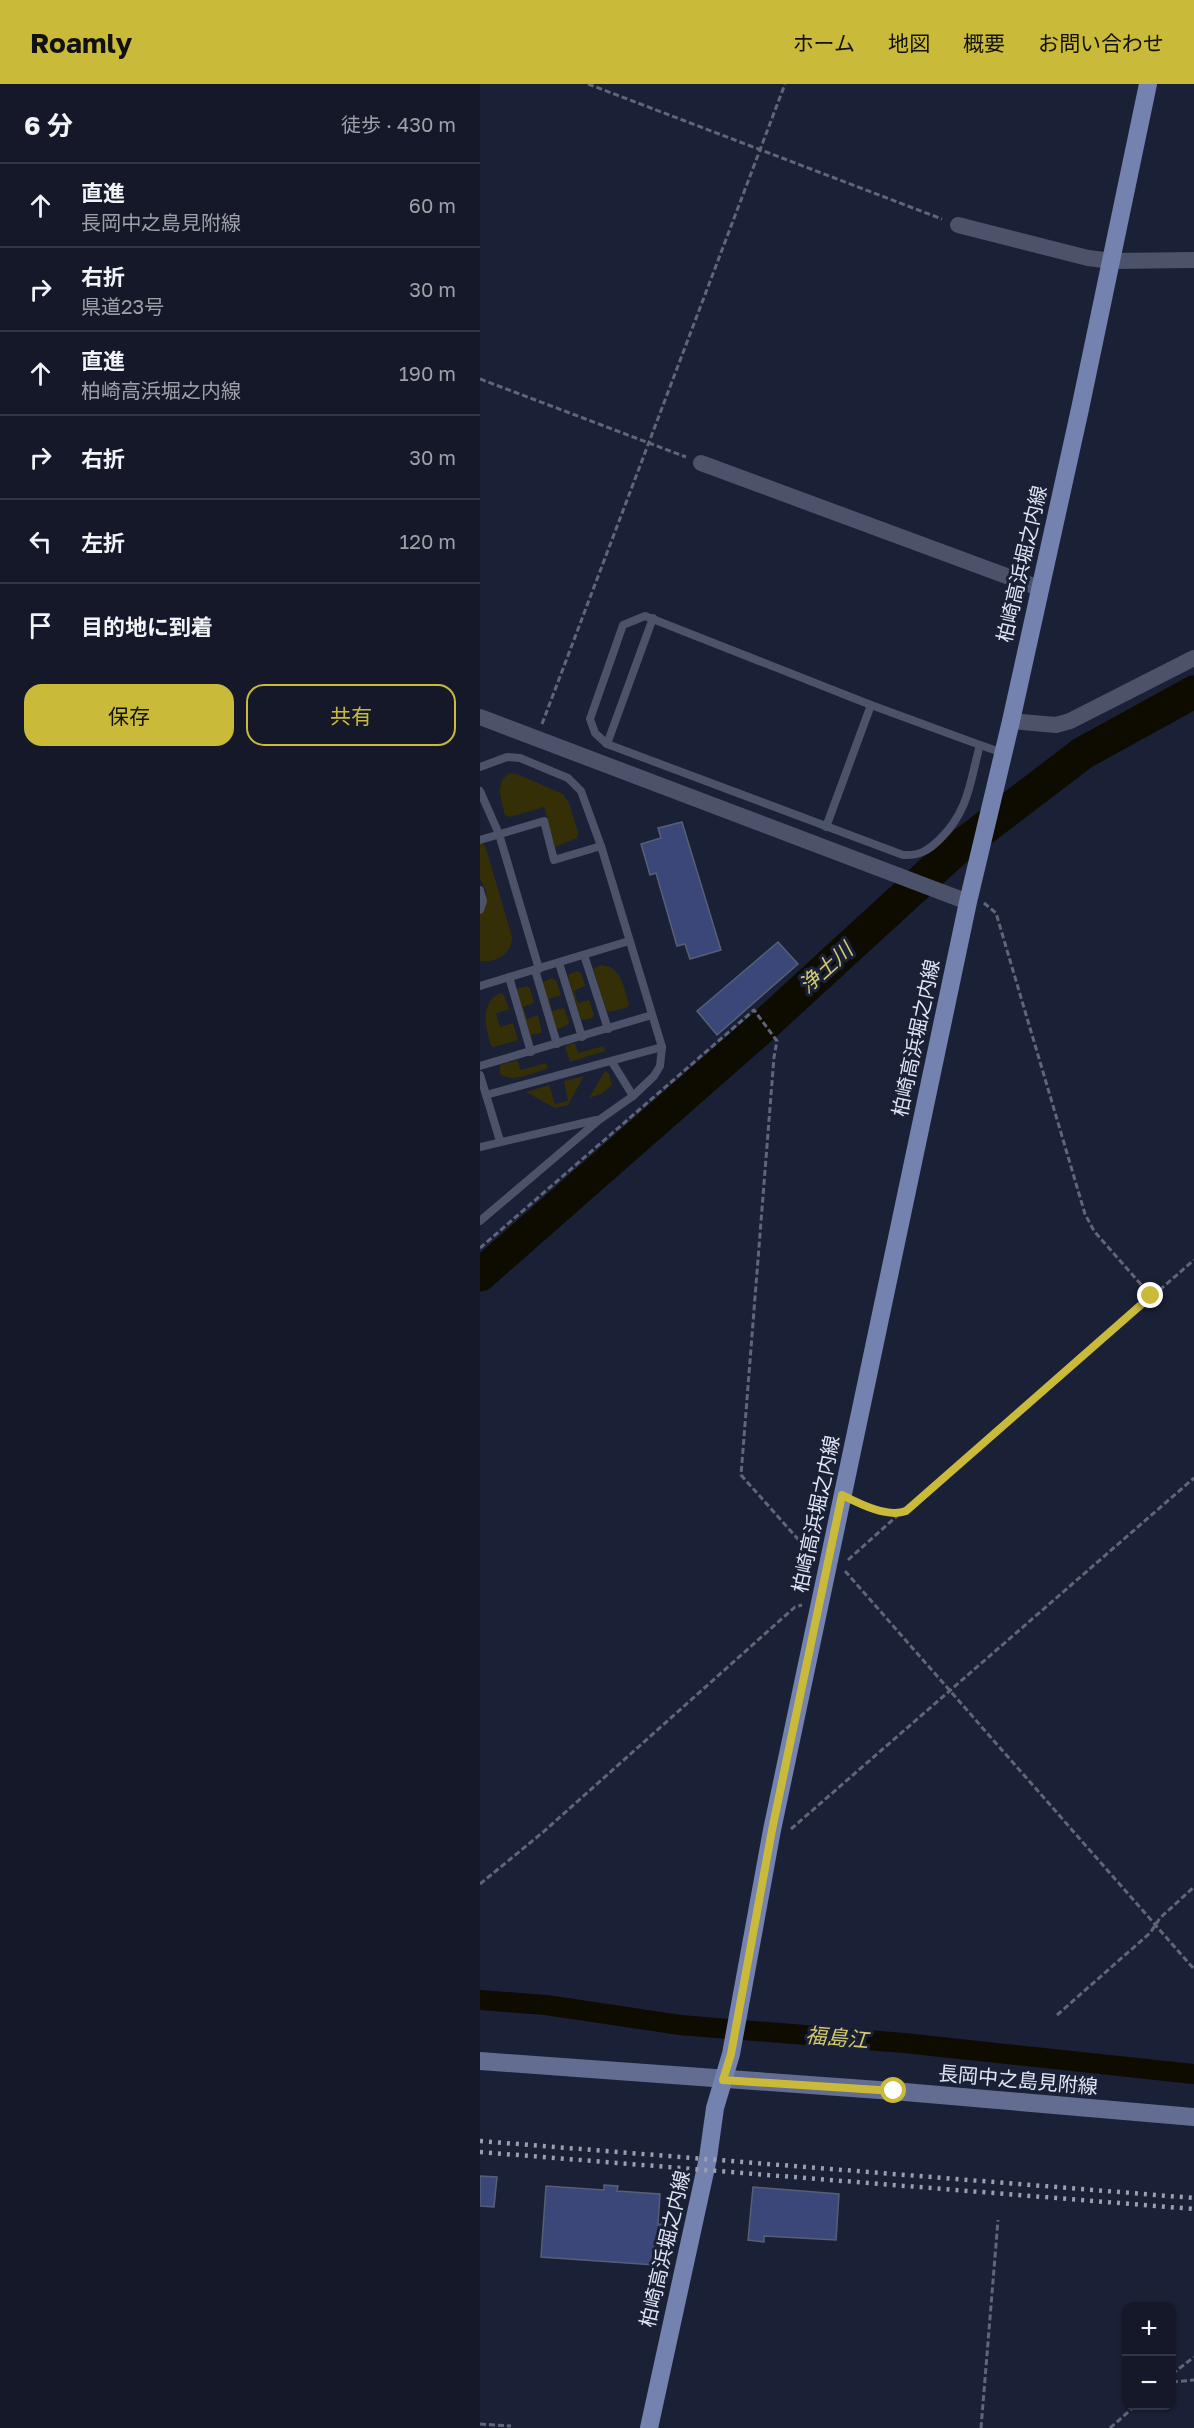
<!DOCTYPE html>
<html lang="ja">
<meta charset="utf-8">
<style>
:root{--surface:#141828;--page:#212534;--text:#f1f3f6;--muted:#9da0a8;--line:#333745;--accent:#c9ba3a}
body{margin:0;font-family:"Golos Text","Noto Sans JP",sans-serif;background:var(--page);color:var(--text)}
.controls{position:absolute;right:18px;bottom:18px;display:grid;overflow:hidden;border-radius:12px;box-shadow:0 2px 4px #0004}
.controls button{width:54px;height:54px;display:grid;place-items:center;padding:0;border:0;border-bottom:2px solid var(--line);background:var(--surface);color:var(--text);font:30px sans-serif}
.stop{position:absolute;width:18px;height:18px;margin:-14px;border:4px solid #c9ba3a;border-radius:50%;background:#fff}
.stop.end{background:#c9ba3a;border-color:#fff;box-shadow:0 2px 6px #0008}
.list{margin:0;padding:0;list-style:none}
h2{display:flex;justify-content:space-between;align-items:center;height:78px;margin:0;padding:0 24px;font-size:26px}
h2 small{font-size:20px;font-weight:400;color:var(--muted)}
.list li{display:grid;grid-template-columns:39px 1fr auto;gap:18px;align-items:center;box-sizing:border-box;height:84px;padding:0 24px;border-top:2px solid var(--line)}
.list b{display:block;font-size:22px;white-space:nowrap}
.list p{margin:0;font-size:20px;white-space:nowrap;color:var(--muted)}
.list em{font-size:20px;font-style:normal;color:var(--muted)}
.actions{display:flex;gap:12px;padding:18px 24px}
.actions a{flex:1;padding:14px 0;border:2px solid var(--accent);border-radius:18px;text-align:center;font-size:21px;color:var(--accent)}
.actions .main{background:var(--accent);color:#111}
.icon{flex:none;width:33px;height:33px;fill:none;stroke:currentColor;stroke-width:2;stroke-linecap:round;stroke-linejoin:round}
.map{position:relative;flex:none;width:714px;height:2344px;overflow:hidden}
header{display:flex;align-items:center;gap:36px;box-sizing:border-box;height:84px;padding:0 30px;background:var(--accent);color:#111}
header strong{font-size:28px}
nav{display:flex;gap:33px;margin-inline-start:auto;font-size:21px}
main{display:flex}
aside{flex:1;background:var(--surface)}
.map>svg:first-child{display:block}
</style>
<header>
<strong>Roamly</strong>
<nav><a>ホーム</a><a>地図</a><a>概要</a><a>お問い合わせ</a></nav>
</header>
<main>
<aside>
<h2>6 分<small>徒歩 · 430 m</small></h2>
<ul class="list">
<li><svg class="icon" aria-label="ahead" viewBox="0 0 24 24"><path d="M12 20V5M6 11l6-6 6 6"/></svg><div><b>直進</b><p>長岡中之島見附線</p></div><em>60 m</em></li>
<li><svg class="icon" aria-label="right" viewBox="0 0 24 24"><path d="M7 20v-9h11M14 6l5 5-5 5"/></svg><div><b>右折</b><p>県道23号</p></div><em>30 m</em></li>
<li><svg class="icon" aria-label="ahead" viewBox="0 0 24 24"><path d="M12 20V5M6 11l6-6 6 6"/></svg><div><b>直進</b><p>柏崎高浜堀之内線</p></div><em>190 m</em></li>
<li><svg class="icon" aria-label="right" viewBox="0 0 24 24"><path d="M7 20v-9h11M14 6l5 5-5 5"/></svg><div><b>右折</b></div><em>30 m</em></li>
<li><svg class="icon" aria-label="left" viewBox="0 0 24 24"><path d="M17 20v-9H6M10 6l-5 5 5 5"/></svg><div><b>左折</b></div><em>120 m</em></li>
<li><svg class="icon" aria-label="arrive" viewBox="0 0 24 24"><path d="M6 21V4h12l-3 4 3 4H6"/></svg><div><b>目的地に到着</b></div></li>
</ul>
<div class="actions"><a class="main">保存</a><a>共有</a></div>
</aside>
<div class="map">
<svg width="714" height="2344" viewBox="0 0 714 2344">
<rect width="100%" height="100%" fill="#1a2036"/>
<g fill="#342f06">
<path d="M30,689L37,690L83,710L89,719L98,748L97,754L75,763L64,723L30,733L25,731C21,716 14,699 30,689Z"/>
<path d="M0,759L5,761L32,853C32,870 16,879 0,877V831L6,816V807L0,795Z"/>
<path d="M121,881C141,882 144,904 149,920L148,923L130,928L126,926L114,888V884Z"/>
<polygon points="98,887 101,889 105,902 94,907 98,919 109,916 114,931 112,934 104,936 101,935 88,894 89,890"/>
<polygon points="72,894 76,896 81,911 69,915 72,927 84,924 89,938 87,941 78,945 75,943 62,902 63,898"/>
<polygon points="47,902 50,904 54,919 43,923 47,935 58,931 62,949 50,951 37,908 37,905"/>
<path d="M21,909L24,911L29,925L16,930L20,943L33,939L38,956L14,963L11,962C5,943 0,917 21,909Z"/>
<polygon points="95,959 98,969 124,962 125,967 90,978 85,962"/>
<path d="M37,976L41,986L66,979L68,984C54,988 33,1000 20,990V981Z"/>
<polygon points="125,987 129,990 132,1001 121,1010 109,1014"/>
<polygon points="104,992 88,1021 75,1024 46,1008 69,1001 75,1020 88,1017 84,997"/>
</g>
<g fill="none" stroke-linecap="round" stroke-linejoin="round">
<polyline stroke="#0e0b00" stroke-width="20" points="0,1916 66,1921 200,1941 424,1959 714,1990"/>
<polyline stroke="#0e0b00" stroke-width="33" points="0,1191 279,946 473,768 603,669 714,608"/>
</g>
<g fill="#3a4778" stroke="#575f78" stroke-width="1.5">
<polygon points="202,738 241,866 210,875 205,860 197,862 176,789 170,791 161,760 181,754 178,744"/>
<polygon points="298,858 318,880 237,951 217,927"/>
<polygon points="0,2092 17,2093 14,2123 0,2122"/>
<polygon points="124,2101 138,2102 137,2107 180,2110 178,2140 188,2141 186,2164 176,2163 175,2181 61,2173 66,2102 124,2106"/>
<polygon points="273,2103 359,2110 356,2156 284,2152 284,2158 268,2156"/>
</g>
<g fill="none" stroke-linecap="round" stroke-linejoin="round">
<g stroke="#606679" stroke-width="3" stroke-dasharray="6 3" stroke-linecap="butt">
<polyline points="108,0 462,135"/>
<polyline points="0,295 206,373"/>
<polyline points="62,640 305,0"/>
<polyline points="504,819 516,829 605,1130 614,1147 671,1212"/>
<polyline points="0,1164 274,926 297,957 294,973 261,1391 332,1471"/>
<polyline points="378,1419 418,1431 426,1427 714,1176"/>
<polyline points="368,1476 418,1431"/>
<polyline points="365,1487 714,1885"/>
<polyline points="311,1745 714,1394"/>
<polyline points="0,1800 62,1749 315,1523 322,1521"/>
<polyline points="577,1931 670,1849 680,1834 714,1803"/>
<polyline points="692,2290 714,2273"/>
<polyline points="692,2298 714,2296"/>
<polyline points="0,2340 31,2342"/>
<polyline points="501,2344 518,2136"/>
<polyline points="630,2344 655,2322"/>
</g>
<g stroke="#4b5269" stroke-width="8">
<path d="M165,532L391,621L500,661C490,697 489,727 460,755C449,766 440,772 423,771L127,660L115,649L110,635L143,541Z"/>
<polyline points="127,660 173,534"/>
<polyline points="500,661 523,669"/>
<polyline points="0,683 27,673 40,674 88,694 101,707 121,762 182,963 180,982 174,992 153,1012 119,1036 0,1137"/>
<polyline points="0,707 19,750 59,885"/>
<polyline points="346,743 391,621"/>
<polyline points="0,756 64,737 74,776 121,762"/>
<polyline points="0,806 3,817 0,826"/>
<polyline points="104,871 128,945"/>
<polyline points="79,879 102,953"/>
<polyline points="55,886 77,960"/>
<polyline points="29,893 51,968"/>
<polyline points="0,902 149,857"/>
<polyline points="132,978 153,1012"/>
<polyline points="0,982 172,931"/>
<polyline points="0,991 20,1057"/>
<polyline points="6,1011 182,963"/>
<polyline points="0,1063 116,1036"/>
</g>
<g stroke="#4b5269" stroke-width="16">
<polyline points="478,141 608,174 632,177 714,176"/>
<polyline points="221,379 559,504"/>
<polyline points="0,633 488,818"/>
<polyline points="531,637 576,641 590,637 714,574"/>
</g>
<polyline stroke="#626d91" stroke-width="18" points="0,1977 413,2007 714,2033"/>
<polyline stroke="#7482b0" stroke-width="18" points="169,2344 228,2074 235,2024 251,1970 292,1746 488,818 531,637 600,325 668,0"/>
<g stroke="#9a9fb1" stroke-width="4.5" stroke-dasharray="3 6" stroke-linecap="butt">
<polyline points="0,2057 714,2114"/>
<polyline points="0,2068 714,2125"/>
</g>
</g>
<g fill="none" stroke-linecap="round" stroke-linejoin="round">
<path stroke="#c9ba3a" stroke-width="8" d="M414,2007L243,1996L251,1970L292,1746L362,1411C380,1420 407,1434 426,1427L671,1212"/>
</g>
<g text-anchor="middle" stroke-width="6" stroke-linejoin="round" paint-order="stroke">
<g font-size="20" fill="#e0e5f4" stroke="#1a2036">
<text transform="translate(542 480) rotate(-77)" y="7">柏崎高浜堀之内線</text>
<text transform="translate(436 954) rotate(-78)" y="7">柏崎高浜堀之内線</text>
<text transform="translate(336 1430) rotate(-78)" y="7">柏崎高浜堀之内線</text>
<text transform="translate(538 1996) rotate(5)" y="7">長岡中之島見附線</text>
<text transform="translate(185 2165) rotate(-77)" y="7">柏崎高浜堀之内線</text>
</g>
<g font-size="21" font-style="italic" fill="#d4c96d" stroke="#1a2036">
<text transform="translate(346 884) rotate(-42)" y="7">浄土川</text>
<text transform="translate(357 1954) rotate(5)" y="7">福島江</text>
</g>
</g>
</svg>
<div class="controls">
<button>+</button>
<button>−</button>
</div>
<div class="stop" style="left:414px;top:2007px"></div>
<div class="stop end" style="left:671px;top:1212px"></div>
</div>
</main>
